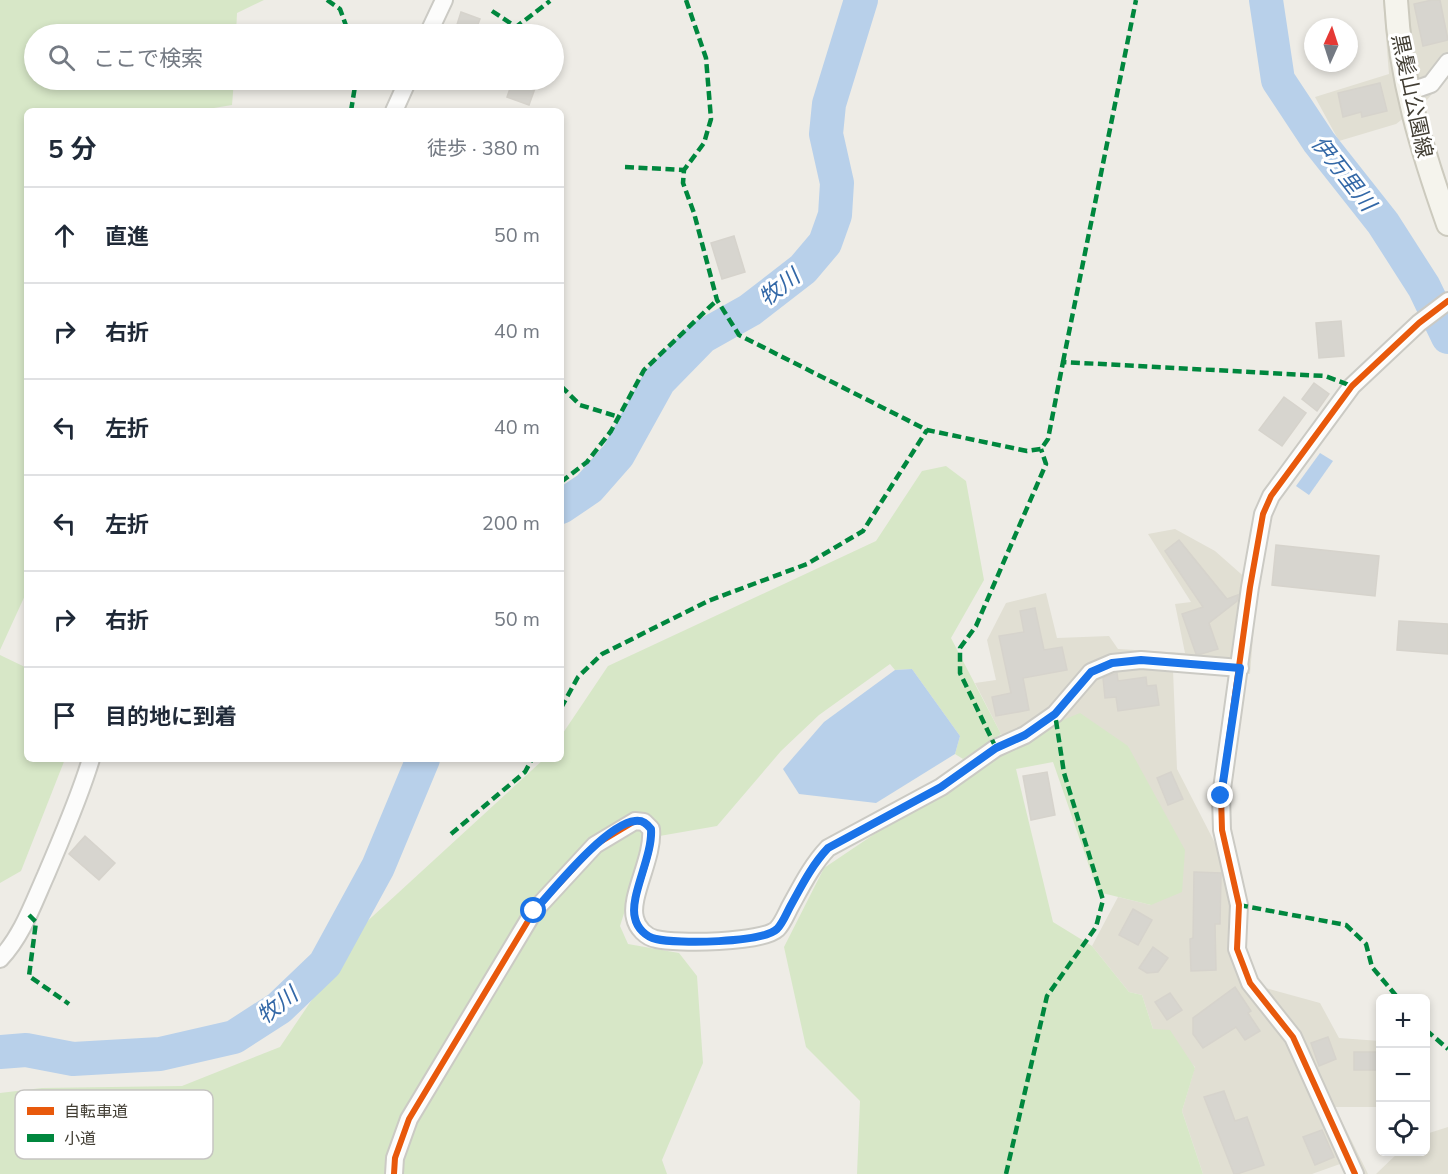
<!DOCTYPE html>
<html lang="ja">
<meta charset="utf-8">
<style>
:root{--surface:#fff;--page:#f6f6f7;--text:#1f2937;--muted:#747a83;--line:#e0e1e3}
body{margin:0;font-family:"Nunito Sans","Noto Sans JP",sans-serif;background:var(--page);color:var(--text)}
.controls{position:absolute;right:18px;bottom:18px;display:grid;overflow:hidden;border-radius:9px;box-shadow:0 3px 9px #0003}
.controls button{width:54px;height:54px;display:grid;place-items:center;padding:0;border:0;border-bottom:2px solid var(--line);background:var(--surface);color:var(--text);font:30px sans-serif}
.compass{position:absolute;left:1304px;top:18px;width:54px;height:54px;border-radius:50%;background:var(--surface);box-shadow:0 3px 9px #0003;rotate:3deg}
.stop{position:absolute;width:18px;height:18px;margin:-14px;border:4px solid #1a73e8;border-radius:50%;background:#fff}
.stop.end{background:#1a73e8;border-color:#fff;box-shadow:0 2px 6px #0008}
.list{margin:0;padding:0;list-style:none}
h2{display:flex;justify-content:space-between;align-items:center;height:78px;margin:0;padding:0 24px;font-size:26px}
h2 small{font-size:20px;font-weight:400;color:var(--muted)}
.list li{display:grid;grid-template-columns:39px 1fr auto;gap:18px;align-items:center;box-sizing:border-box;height:96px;padding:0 24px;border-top:2px solid var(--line)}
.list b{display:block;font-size:22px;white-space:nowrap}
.list em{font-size:20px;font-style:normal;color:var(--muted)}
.icon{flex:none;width:33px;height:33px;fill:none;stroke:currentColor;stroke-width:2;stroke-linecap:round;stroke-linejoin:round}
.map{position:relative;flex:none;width:1448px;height:1174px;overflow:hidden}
.search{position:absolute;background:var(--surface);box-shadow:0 3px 9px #0003;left:24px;top:24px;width:540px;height:66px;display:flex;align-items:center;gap:15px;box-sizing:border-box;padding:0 21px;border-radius:33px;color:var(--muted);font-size:22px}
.panel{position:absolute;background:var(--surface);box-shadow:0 3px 9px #0003;left:24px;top:108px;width:540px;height:654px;border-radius:9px}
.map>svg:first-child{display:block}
</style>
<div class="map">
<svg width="1448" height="1174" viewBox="0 0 1448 1174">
<rect width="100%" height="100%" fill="#eeece6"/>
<g fill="#e1dfd3">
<polygon points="1383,0 1448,0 1448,75 1426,101 1396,124 1339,141 1315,97 1389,74"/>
<polygon points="1175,529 1215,551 1257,588 1250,674 1173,670 1177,769 1217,847 1243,950 1262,987 1320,1003 1339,1038 1380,1041 1380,1107 1335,1107 1368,1174 1347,1174 1340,1164 1312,1174 1203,1174 1182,1111 1195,1067 1153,1029 1142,995 1129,992 1092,946 1118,897 1151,905 1128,746 1014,740 1001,734 975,683 996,680 987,640 1006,603 1046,593 1057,638 1109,636 1118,649 1185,653 1175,604 1191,602 1148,534"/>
<polygon points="1448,1127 1448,1174 1376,1174 1399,1152 1426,1152 1426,1134"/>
</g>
<g fill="#d7e7c7">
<polygon points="0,0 264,0 237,13 236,34 34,34 34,80 234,80 232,105 196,111 27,111 27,591 0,650"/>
<polygon points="946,466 966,481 984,580 951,638 1001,734 963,759 955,754 960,736 912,669 895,670 890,664 819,715 781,751 717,826 648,838 620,926 628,944 679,953 697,976 703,1063 662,1160 667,1174 0,1174 0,1093 42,1088 182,1086 280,1047 361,927 544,759 561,759 561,736 608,666 876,541 922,471"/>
<polygon points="0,655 27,668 27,759 65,759 21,871 0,883"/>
<polygon points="1080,713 1128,746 1185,850 1182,892 1151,905 1098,892 1053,762 1016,769 1053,922 1092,946 1129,992 1142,995 1153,1029 1170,1030 1195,1068 1182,1111 1203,1174 857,1174 860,1101 806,1047 784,947 824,868 1014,740"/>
</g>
<g fill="#b8d0ea">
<polygon points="1320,453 1333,461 1309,495 1296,486"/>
<polygon points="912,669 960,736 955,754 876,803 799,794 783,769 824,722 895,670"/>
</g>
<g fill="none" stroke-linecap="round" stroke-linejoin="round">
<g stroke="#b8d0ea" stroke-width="34">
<polyline points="1266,0 1278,80 1319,142 1383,223 1424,287 1448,337"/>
<polyline points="561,507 589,488 618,455 659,381 702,337 750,310 803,269 825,243 835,215 837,183 826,134 829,104 861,0"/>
<polyline points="0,1052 26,1050 73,1059 160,1054 234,1037 279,1008 325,964 378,867 423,759"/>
</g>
</g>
<g fill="#d7d5cf" stroke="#d6d3cc" stroke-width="1.5">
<polygon points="1432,0 1440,0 1448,40 1423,46 1414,4"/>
<polygon points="461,12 480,19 474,34 454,34"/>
<polygon points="513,80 538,80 529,105 507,97"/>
<polygon points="1380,83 1387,111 1362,117 1361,112 1343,117 1338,93"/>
<polygon points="734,236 745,272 722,279 711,243"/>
<polygon points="1341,321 1344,356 1319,358 1316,323"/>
<polygon points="1314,383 1329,394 1317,411 1302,399"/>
<polygon points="1284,397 1306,413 1282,446 1259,430"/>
<polygon points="1179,540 1227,599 1238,595 1237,601 1209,623 1218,649 1201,654 1196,654 1182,614 1203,607 1165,551"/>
<polygon points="1276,545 1379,556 1375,596 1272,585"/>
<polygon points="1035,608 1044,650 1062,647 1067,670 1023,678 1029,710 996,716 992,697 1011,693 999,636 1024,632 1020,611"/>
<polygon points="1399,621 1448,624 1448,654 1397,650"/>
<polygon points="1117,673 1118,681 1146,677 1147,686 1156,685 1159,705 1118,711 1116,697 1105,698 1103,678"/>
<polygon points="1047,772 1055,815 1031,820 1023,776"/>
<polygon points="1171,772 1183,799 1168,805 1157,778"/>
<polygon points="85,836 115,863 99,880 69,854"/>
<polygon points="1194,872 1221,873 1221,875 1220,924 1215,924 1216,970 1191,971 1190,939 1193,938"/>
<polygon points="1133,909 1152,920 1138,945 1119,935"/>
<polygon points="1153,947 1168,958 1158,972 1147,973 1139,968"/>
<polygon points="1235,987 1251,1011 1248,1013 1260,1031 1245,1040 1236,1027 1203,1048 1193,1034 1193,1018"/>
<polygon points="1170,993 1182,1010 1167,1020 1155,1002"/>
<polygon points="1328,1037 1336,1059 1319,1066 1311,1043"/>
<rect x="1354" y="1052" width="26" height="18"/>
<polygon points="1224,1091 1235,1121 1247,1117 1264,1165 1237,1174 1234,1174 1204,1097"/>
<polygon points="1322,1130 1334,1157 1315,1165 1303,1137"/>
</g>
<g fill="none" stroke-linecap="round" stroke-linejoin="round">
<defs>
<g id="street">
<polyline points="428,34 444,0"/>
<polyline points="1408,92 1431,84 1448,62"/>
<polyline points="394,111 408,80"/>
<path d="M0,959C22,936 33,904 46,875C62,837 79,799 91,759"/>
<path d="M394,1174L395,1158L409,1119L534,911L595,845L635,821L644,822L651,829C654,857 629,897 635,918C637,928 646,937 656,939C677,944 762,943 777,929C783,923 787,912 791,905C802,885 812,865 828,848L941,787L996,748L1025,735L1055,714L1091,672L1112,663L1141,660L1240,668"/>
<polyline points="1355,1174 1293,1037 1250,983 1237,949 1239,905 1222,830 1221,796 1250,587 1263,514 1271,496 1352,386 1419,323 1448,301"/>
</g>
<path id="secondary" d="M1396,0C1400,78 1422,151 1448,224"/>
</defs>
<use href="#street" stroke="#cbcac4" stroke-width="20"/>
<use href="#secondary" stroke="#cccabe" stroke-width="26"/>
<use href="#street" stroke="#fcfcfb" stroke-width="16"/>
<use href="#secondary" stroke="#f5f4ed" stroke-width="22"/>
<g stroke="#00873e" stroke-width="4.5" stroke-dasharray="9 4.5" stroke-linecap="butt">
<polyline points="327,0 340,9 349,34"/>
<polyline points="686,0 706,58 711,119 704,143 684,170 683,183 694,213 717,300 739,335 927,430 1027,451 1041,449 1048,439 1063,362 1325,376 1352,386"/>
<polyline points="492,11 516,27 550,1"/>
<polyline points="351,111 356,80"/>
<polyline points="625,167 684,170"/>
<polyline points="1063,362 1136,0"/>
<polyline points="561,386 580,405 619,417"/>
<polyline points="561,482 587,462 611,431 644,370 717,300"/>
<polyline points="561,708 578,677 602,654 708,601 807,564 863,531 927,430"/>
<polyline points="996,748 960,673 960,648 976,626 1046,464 1041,449"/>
<polyline points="451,834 525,772 532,759"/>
<polyline points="1239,905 1346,925 1366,944 1372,967 1398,998"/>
<polyline points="29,915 36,922 29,976 69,1004"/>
<polyline points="1426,1030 1448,1049"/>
<polyline points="1006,1174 1047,996 1096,927 1103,900 1064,773 1055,714"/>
</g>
<defs>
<g id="cycleway">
<path d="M394,1174L395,1158L409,1119L534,911L595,845L635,821L644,822L651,829C654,857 629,897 635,918C637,928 646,937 656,939C677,944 762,943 777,929C783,923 787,912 791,905C802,885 812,865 828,848L941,787L996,748L1025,735L1055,714L1091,672L1112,663L1141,660L1240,668"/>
<polyline points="1355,1174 1293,1037 1250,983 1237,949 1239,905 1222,830 1221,796 1250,587 1263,514 1271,496 1352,386 1419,323 1448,301"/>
</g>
</defs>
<use href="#cycleway" stroke="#fff" stroke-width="10"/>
<use href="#cycleway" stroke="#e8590c" stroke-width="6"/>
</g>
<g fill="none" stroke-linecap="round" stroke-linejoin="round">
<path stroke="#1a73e8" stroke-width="8" d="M534,911C554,889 606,824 635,821C643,820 647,824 651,829C653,856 629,897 635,918C637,928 646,937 656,939C677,944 762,943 777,929C783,923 787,912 791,905C802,885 812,865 828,848L941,787L996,748L1025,735L1055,714L1091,672L1112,663L1141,660L1240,668L1221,796"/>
</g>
<g text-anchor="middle" stroke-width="6" stroke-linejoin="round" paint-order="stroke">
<g font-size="21" fill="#423e34" stroke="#fff">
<text transform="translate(1412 96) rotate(78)" y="7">黒髪山公園線</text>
</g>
<g font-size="22" font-style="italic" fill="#3368a7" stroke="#fff">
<text transform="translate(1344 173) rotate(52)" y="8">伊万里川</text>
<text transform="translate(779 287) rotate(-38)" y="8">牧川</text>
<text transform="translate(277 1005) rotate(-38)" y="8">牧川</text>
</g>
</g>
<rect x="15" y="1090" width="198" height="69" rx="9" fill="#fff" stroke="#c6c5c2" stroke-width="1.5"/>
<rect x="27" y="1107" width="27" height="8" fill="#e8590c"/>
<rect x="27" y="1134" width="27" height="8" fill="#00873e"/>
<g font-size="16" fill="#423e34">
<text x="64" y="1117">自転車道</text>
<text x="64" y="1144">小道</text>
</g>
</svg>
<div class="controls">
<button>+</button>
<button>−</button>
<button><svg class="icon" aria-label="locate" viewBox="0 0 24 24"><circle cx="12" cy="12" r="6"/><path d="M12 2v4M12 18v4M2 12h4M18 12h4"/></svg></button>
</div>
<svg class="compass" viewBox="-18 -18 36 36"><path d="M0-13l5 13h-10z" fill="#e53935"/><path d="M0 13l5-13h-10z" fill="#747a83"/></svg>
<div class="stop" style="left:534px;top:911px"></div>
<div class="stop end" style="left:1221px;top:796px"></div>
<div class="search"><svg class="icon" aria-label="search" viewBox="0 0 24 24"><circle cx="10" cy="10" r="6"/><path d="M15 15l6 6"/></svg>ここで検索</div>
<section class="panel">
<h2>5 分<small>徒歩 · 380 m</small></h2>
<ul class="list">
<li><svg class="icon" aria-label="ahead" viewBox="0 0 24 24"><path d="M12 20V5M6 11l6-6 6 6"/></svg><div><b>直進</b></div><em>50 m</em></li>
<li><svg class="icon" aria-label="right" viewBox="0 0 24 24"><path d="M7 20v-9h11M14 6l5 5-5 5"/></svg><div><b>右折</b></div><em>40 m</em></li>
<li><svg class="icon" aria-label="left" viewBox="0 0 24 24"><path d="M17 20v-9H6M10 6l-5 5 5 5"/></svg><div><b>左折</b></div><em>40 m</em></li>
<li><svg class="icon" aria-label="left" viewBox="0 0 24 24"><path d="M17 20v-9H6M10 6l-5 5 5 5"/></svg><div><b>左折</b></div><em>200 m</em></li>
<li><svg class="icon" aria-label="right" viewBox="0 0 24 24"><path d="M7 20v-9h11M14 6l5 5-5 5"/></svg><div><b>右折</b></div><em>50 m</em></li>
<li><svg class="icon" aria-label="arrive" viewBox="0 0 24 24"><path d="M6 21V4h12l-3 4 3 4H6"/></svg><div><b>目的地に到着</b></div></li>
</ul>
</section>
</div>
